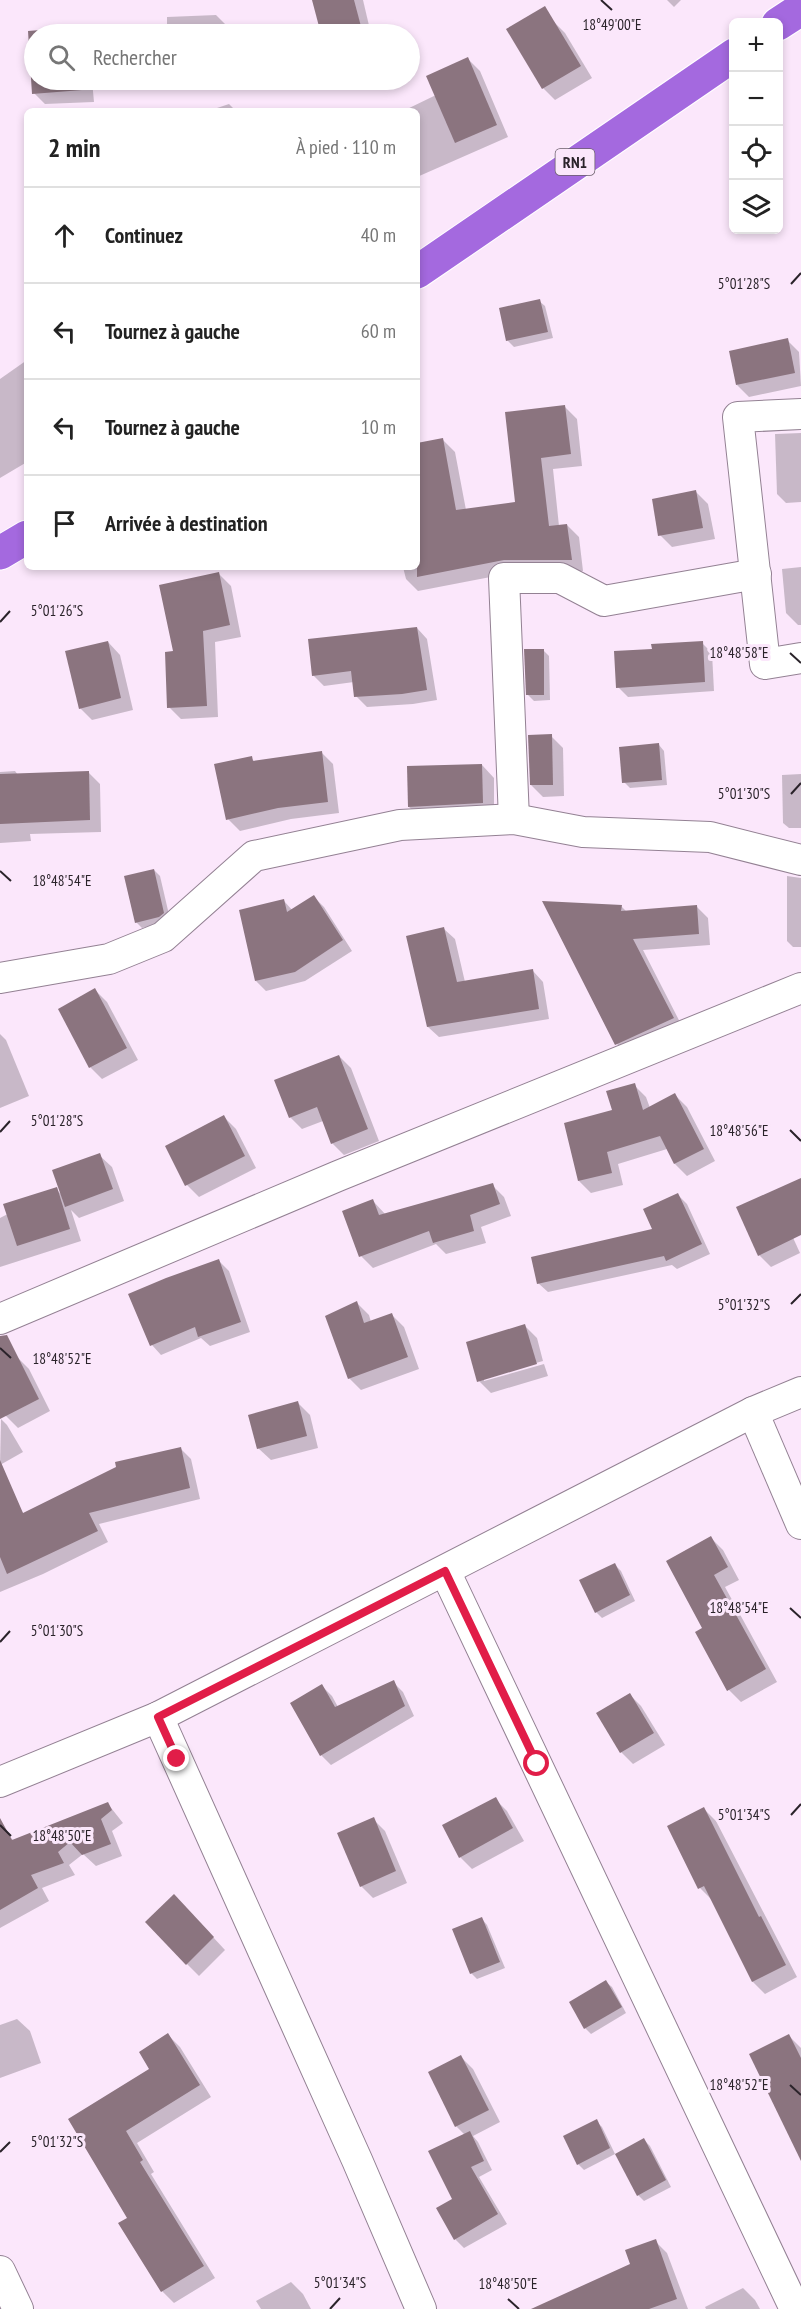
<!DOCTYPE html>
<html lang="fr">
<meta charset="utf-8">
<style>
:root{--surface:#fff;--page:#f6f6f6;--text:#222;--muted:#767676;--line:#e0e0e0}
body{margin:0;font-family:"PT Sans Narrow",sans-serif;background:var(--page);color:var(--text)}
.controls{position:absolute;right:18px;top:18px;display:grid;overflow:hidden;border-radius:9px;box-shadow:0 3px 9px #0003}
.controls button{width:54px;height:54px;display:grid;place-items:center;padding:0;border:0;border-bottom:2px solid var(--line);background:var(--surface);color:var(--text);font:30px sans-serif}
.stop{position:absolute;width:18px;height:18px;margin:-14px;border:4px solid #e11d48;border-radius:50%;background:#fff}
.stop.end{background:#e11d48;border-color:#fff;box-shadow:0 2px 6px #0008}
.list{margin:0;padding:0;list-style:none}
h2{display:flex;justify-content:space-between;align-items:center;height:78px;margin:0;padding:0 24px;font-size:26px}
h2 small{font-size:20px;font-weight:400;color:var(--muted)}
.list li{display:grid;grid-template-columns:39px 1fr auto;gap:18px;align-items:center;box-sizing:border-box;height:96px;padding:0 24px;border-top:2px solid var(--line)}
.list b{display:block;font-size:22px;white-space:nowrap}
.list em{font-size:20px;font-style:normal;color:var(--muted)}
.icon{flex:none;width:33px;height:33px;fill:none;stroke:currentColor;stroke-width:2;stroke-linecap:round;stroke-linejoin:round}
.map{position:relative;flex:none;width:801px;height:2309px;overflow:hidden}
.search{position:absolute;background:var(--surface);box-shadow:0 3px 9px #0003;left:24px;top:24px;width:396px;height:66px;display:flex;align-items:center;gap:15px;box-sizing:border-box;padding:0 21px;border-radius:33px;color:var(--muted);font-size:22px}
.panel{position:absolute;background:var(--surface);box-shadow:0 3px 9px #0003;left:24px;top:108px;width:396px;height:462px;border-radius:9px}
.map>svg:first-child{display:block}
</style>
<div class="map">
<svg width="801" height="2309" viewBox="0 0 801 2309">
<rect width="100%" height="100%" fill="#fbe7fb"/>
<g fill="#0003">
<polygon points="313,0 363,0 371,34 322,34"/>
<polygon points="667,0 681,0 674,7"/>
<polygon points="216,15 228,27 228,34 167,34 167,17"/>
<polygon points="553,21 565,33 592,78 555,100 543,88"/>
<polygon points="78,29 83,34 34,34 34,80 92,80 94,102 45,104 33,92 30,33"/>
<polygon points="468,59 480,71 508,137 417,177 417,111 403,111 436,95"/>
<polygon points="229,104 236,111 208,111"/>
<polygon points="539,301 545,306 553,338 514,347 508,341"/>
<polygon points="787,340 799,352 801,386 749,397 737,385"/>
<polygon points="27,360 27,462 0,478 0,379"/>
<polygon points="565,407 577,419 582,466 553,469 559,526 567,525 579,537 583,571 517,572 418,591 406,579 403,567 417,567 417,445 443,440 455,452 466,510 517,504"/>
<polygon points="801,433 801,502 786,503 777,494 775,434"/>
<polygon points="696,492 708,504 715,539 672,547 660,535"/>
<polygon points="801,567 801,625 798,625 786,613 782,569"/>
<polygon points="219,574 231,586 241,637 215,642 218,717 181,719 169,707 175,653"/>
<polygon points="417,628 427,639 437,700 413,704 367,707 356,696 354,682 324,686 313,675"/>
<polygon points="108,642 120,655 133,710 92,720 80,708"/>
<polygon points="702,643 712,653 714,691 628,697 618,687 653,650"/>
<polygon points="543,650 549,656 550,700 534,701 528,695"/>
<polygon points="551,736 563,748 564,796 543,797 531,785"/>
<polygon points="659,745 664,751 667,785 630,788 624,782"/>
<polygon points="321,752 333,764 339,813 291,819 240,831 228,819 251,758 255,762"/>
<polygon points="482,765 494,778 494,815 421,819 409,807"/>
<polygon points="15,771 18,775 88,772 100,784 101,832 30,834 31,841 0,843 0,772"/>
<polygon points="801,774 801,828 789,828 783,823 782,775"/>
<polygon points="154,870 160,876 170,919 166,922 142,928 136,922"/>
<polygon points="787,876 801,878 801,947 793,947 787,941"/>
<polygon points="314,897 324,907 352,951 305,981 266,991 256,981 284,901 293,911"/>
<polygon points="621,906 627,912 697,907 708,918 710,945 643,950 684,1030 628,1055 617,1044"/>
<polygon points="444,929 455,939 465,982 533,971 543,982 549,1019 439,1037 428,1027"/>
<polygon points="95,990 107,1002 138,1060 102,1079 90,1067"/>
<polygon points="0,1034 6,1040 29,1096 0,1108"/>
<polygon points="339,1056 351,1068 379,1141 344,1155 332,1143 323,1121 302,1129 290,1117"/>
<polygon points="634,1085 646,1097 650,1108 675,1095 687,1107 715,1161 687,1176 675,1164 667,1149 618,1164 623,1185 591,1193 579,1181 614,1111"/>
<polygon points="224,1117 236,1129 256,1168 199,1197 187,1185 167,1146"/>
<polygon points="99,1155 112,1167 124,1201 79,1218 71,1210 81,1241 0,1267 0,1218 56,1189 63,1196"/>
<polygon points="492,1185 504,1197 511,1216 481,1227 486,1243 446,1254 436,1244 373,1268 361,1256 373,1201 386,1215"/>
<polygon points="678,1195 687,1204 710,1254 677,1269 672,1265 548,1292 538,1283 654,1230"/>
<polygon points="779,1207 800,1253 771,1267 759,1255"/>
<polygon points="219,1261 229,1271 250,1332 210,1346 201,1338 161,1355 152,1345"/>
<polygon points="357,1303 369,1315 371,1322 392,1315 404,1327 419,1369 361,1390 349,1378"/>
<polygon points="525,1326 537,1338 543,1361 484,1378 484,1381 544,1364 548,1376 491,1393 479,1381"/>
<polygon points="17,1357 29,1369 50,1411 18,1428 6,1416 0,1404 0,1365"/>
<polygon points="298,1403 310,1415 318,1448 271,1460 258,1448"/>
<polygon points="1,1419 7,1425 23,1452 0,1465"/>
<polygon points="180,1448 191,1459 200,1499 99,1524 108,1542 43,1574 0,1592 0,1518 20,1510 24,1514"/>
<polygon points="711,1538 723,1550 739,1580 725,1587 777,1682 741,1702 729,1690 704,1629"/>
<polygon points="615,1565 621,1571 635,1601 602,1618 596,1612"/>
<polygon points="393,1682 403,1692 414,1716 331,1765 321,1755 322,1686 332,1696 338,1707"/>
<polygon points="629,1694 641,1706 665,1745 633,1764 621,1752 598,1714"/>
<polygon points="495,1799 507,1811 524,1841 472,1869 460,1857"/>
<polygon points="108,1804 123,1823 112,1831 122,1856 96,1866 83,1854 69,1865 75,1875 42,1888 49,1901 0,1928 0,1838 7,1834 14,1841"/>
<polygon points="704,1809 716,1821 797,1977 765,1994 753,1982 712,1900 700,1888"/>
<polygon points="373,1819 385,1831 407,1883 373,1898 361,1886"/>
<polygon points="186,1908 225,1950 199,1976 187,1964"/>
<polygon points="482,1919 487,1925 505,1968 477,1979 471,1973"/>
<polygon points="606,1982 612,1987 626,2013 591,2034 585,2028"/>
<polygon points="17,2019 30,2031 41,2063 0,2078 0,2025"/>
<polygon points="168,2035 180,2047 211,2097 137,2143 154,2172 151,2174 215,2278 174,2303 162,2291 129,2219 70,2119 152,2070"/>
<polygon points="789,2036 801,2048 801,2156"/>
<polygon points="461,2057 473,2069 500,2122 473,2136 478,2142 492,2170 479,2177 507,2224 464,2248 455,2239 454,2199 465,2135 456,2126"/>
<polygon points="596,2121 602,2127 615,2154 584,2170 578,2164"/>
<polygon points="644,2140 650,2146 671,2187 644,2201 638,2195 617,2155"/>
<polygon points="655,2241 667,2253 688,2309 572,2309 632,2265"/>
<polygon points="291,2282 303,2294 311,2309 261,2309 256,2301"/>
<polygon points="743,2288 755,2300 760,2309 706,2309 705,2307"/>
</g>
<g fill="#8b747f">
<polygon points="312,0 354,0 363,34 321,34"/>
<polygon points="545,6 581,66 542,89 506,29"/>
<polygon points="78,27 79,34 34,34 34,80 82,80 82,90 32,94 28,31"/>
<polygon points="468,57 497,125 455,143 426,76"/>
<polygon points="540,299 548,332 506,341 499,308"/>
<polygon points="788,338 795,373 736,385 729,351"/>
<polygon points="565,405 571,454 541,458 549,526 567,524 572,560 504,560 417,577 417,443 443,438 456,510 515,502 505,412"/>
<polygon points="696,490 703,528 658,536 652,499"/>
<polygon points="219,572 230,625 203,631 207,706 167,708 165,652 173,651 159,585"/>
<polygon points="417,627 427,690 402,694 354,697 351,671 312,676 308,639"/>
<polygon points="108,641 121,698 79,709 65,651"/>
<polygon points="703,641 705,682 616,688 614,651 652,649 651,644"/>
<polygon points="524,649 544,649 544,695 526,695"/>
<polygon points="552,734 553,785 530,785 528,735"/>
<polygon points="659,743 662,780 622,783 619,747"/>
<polygon points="322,751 328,802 278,808 226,820 214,764 252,756 253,761"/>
<polygon points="482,764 483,803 408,807 407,766"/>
<polygon points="89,771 90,820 0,824 0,774"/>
<polygon points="154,869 164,913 159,917 135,923 124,876"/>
<polygon points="314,895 343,940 295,972 255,981 239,910 284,899 287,912"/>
<polygon points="542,901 622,905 621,911 697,905 699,934 633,939 674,1018 615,1045"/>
<polygon points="444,927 457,982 533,969 539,1009 427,1027 406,936"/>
<polygon points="95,988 127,1048 89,1068 58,1009"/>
<polygon points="339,1055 368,1129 331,1144 317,1107 289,1118 274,1080"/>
<polygon points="635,1083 643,1110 675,1093 704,1149 674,1164 660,1136 607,1152 612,1173 578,1181 564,1123 612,1110 606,1091"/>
<polygon points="224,1115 245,1156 185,1186 165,1146"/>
<polygon points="100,1153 113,1189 65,1207 52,1170"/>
<polygon points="801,1178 801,1235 758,1256 736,1207"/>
<polygon points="493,1183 500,1204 470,1215 474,1231 433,1243 429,1231 359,1257 342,1211 373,1199 379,1215"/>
<polygon points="57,1187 70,1229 17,1246 3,1204"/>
<polygon points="678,1193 702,1244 666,1261 664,1256 537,1284 531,1257 652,1229 643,1209"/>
<polygon points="219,1259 241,1322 198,1337 195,1327 150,1346 128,1294 166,1278"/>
<polygon points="357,1301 364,1323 392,1313 408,1357 348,1379 325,1316"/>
<polygon points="525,1324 537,1364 477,1382 466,1342"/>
<polygon points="7,1335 39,1399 0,1419 0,1336"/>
<polygon points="298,1401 307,1436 257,1449 248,1415"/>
<polygon points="181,1447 190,1488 89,1513 98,1531 7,1574 0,1557 0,1460 23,1513 116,1467 115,1462"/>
<polygon points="711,1536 728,1567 714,1575 766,1669 727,1691 695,1632 702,1628 666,1561"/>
<polygon points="615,1563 630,1595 595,1613 579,1580"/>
<polygon points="394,1680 405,1706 320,1756 290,1703 322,1684 335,1707"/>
<polygon points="630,1693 654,1733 620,1753 596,1713"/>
<polygon points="496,1797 513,1828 459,1858 442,1825"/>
<polygon points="108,1802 112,1810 101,1819 111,1844 82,1855 70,1842 58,1852 64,1863 31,1875 38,1888 0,1910 0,1818 12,1840"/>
<polygon points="704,1807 759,1917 761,1916 786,1965 752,1982 704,1886 698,1889 667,1826"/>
<polygon points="374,1817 396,1871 360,1887 337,1833"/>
<polygon points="174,1894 214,1937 186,1965 145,1922"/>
<polygon points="482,1917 500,1962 470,1974 452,1929"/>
<polygon points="606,1980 622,2007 584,2029 569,2002"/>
<polygon points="168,2033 200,2085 126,2131 143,2160 140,2162 204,2266 161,2292 118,2223 127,2218 68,2119 149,2069 139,2052"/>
<polygon points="789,2034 801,2058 801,2161 749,2054"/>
<polygon points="461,2055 489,2110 455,2127 428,2072"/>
<polygon points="597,2119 610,2148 577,2165 563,2136"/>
<polygon points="470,2131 484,2161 471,2167 498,2214 454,2240 436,2208 452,2199 428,2151"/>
<polygon points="644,2138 666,2180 637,2196 615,2154"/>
<polygon points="656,2239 677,2299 649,2309 531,2309 630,2264 625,2250"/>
</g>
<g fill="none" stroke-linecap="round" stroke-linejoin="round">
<defs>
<g id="street">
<polyline points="801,414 738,417 765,664 801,658"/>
<polyline points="514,819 504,578 560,578 604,601 756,574"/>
<polyline points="0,978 109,959 163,937 254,856 400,825 514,819 583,832 710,837 801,860"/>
<polyline points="0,1319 338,1176 801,988"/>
<polyline points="753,1412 801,1524"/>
<polyline points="445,1571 795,2309"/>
<polyline points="158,1717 357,2160 421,2309"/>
<polyline points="0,1782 158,1717 753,1412 801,1392"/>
<polyline points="0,2271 18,2309"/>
</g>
<g id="highway">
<polyline points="778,24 801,9"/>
<polyline points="417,272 734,55"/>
<polyline points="0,553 27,537"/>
</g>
</defs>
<use href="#street" stroke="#938193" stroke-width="32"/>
<use href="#highway" stroke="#fff" stroke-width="35"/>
<use href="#street" stroke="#fff" stroke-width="30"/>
<use href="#highway" stroke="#a469df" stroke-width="33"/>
</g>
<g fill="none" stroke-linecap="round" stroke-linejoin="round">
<polyline stroke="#e11d48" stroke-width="8" points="177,1759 158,1717 445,1571 537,1764"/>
</g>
<path fill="none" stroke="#2a232a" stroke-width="2" d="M601,0L612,10M791,284L801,273M0,622L10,611M790,653L801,663M791,794L801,783M0,871L11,881M790,1130L801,1141M0,1132L10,1121M791,1304L801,1294M0,1348L11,1358M790,1608L801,1618M0,1642L10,1631M791,1815L801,1804M0,1825L11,1836M790,2085L801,2095M0,2152L10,2142M508,2299L519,2309M330,2309L340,2298"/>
<g text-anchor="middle" stroke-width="6" stroke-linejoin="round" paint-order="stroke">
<rect fill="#fbe7fb" stroke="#695e69" stroke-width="1.5" x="555.5" y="149" width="39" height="26" rx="4.5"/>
<g font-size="16" font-weight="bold" fill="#2a232a">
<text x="575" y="168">RN1</text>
</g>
</g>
<g font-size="15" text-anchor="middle" fill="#2a232a" stroke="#fbe7fb" stroke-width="6" stroke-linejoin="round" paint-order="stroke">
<text x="612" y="30">18°49'00"E</text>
<text x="744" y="289">5°01'28"S</text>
<text x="57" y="616">5°01'26"S</text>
<text x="739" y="658">18°48'58"E</text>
<text x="744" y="799">5°01'30"S</text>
<text x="62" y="886">18°48'54"E</text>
<text x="57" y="1126">5°01'28"S</text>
<text x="739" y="1136">18°48'56"E</text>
<text x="744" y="1310">5°01'32"S</text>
<text x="62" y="1364">18°48'52"E</text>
<text x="739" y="1613">18°48'54"E</text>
<text x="57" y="1636">5°01'30"S</text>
<text x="744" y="1820">5°01'34"S</text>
<text x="62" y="1841">18°48'50"E</text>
<text x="739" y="2090">18°48'52"E</text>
<text x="57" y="2147">5°01'32"S</text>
<text x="340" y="2288">5°01'34"S</text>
<text x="508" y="2289">18°48'50"E</text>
</g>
</svg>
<div class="controls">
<button>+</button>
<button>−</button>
<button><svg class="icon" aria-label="locate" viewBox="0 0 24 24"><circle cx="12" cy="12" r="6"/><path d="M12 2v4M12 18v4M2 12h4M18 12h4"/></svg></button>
<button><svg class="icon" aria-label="layers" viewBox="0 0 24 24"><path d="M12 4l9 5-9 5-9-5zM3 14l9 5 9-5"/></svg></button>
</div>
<div class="stop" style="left:537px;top:1764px"></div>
<div class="stop end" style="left:177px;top:1759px"></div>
<div class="search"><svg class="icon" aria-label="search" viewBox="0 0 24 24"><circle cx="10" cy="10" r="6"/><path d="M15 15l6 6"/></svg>Rechercher</div>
<section class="panel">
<h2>2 min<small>À pied · 110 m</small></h2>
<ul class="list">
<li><svg class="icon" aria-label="ahead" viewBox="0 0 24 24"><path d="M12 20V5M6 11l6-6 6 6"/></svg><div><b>Continuez</b></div><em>40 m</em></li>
<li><svg class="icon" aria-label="left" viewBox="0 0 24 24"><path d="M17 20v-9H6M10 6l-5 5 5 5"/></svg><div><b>Tournez à gauche</b></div><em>60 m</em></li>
<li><svg class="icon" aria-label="left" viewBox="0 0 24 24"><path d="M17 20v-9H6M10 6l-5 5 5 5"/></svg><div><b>Tournez à gauche</b></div><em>10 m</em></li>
<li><svg class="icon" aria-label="arrive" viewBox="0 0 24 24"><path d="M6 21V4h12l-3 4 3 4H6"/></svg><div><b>Arrivée à destination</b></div></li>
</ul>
</section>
</div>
